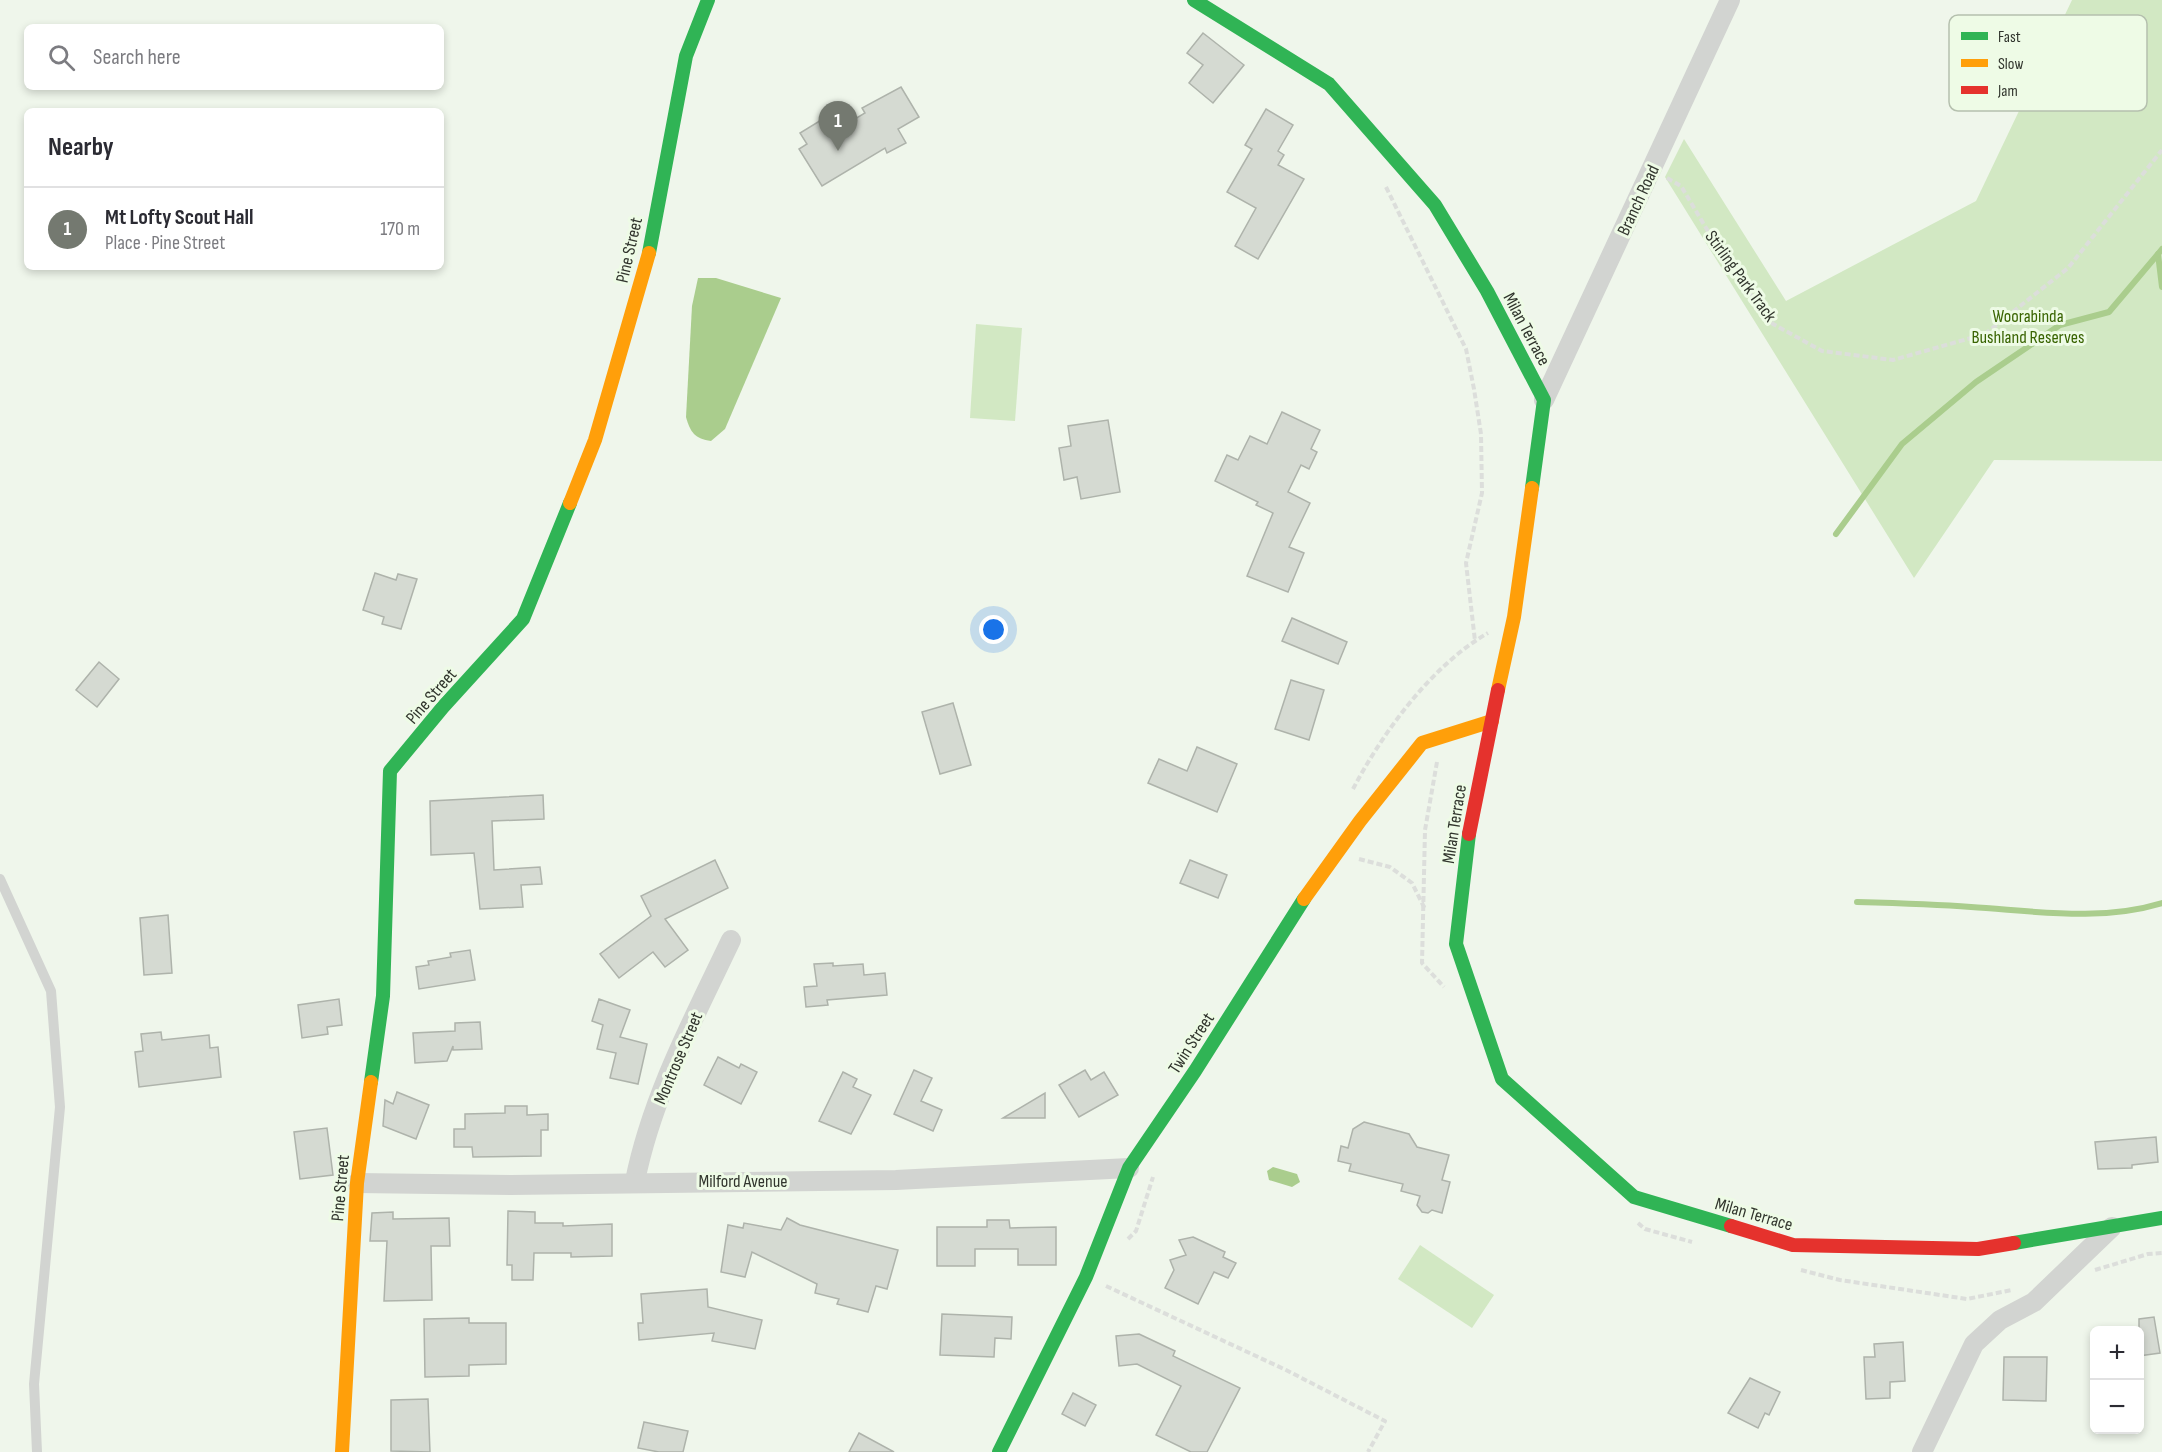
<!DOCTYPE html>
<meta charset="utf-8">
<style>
:root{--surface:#fff;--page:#f2f2f3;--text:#2b2b33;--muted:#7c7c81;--line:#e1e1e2;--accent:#747970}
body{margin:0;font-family:"Sofia Sans Condensed",sans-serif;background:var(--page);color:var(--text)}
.controls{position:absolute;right:18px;bottom:18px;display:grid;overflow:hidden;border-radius:9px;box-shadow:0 3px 9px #0003}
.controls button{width:54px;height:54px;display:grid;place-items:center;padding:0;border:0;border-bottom:2px solid var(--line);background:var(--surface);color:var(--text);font:30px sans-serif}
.you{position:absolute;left:994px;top:630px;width:21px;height:21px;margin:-15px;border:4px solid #fff;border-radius:50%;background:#1a73e8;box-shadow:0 0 0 9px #1a73e833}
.badge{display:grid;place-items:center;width:39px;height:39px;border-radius:50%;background:var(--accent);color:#fff;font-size:20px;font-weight:700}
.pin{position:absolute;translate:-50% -50px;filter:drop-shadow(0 2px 3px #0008)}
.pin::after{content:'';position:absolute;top:32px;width:21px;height:18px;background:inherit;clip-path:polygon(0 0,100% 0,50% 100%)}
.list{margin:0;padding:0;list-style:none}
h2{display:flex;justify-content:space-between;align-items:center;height:78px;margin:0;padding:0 24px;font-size:26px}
h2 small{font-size:20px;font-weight:400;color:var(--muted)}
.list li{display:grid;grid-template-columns:39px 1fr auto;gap:18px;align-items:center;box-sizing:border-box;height:84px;padding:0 24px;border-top:2px solid var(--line)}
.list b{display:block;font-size:22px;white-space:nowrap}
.list p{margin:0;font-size:20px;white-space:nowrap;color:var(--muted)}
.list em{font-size:20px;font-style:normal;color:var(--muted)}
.icon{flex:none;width:33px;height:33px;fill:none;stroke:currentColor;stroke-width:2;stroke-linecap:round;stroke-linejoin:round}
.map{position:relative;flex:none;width:2162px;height:1452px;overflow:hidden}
.search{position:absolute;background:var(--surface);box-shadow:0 3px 9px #0003;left:24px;top:24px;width:420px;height:66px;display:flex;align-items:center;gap:15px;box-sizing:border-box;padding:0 21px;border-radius:9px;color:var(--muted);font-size:22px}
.panel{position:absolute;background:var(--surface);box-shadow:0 3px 9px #0003;left:24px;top:108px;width:420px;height:162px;border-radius:9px}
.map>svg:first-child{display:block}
</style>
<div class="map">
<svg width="2162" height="1452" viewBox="0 0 2162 1452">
<rect width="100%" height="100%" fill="#eff6eb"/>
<g fill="#d2e8c3">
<polygon points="2072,0 2162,0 2162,461 1994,460 1914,578 1665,177 1684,139 1786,301 1976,201"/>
<polygon points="976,324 1022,328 1015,421 970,418"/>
<polygon points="1420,1245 1494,1295 1472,1328 1398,1279"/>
</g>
<g fill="#aacd8d">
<path d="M698,278H716L781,298L725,429L711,441C695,439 690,432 686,417L692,306Z"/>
<polygon points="1273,1167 1297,1174 1300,1182 1292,1187 1269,1180 1267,1171"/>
</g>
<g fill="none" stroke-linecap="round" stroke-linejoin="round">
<g stroke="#aacd8d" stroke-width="6">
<polyline points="2162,249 2158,254 2162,287"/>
<polyline points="1836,534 1902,444 1976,382 2060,325 2109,312 2158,254"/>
<path d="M1857,902C1895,903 1933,904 1971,907C2035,911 2100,922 2162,903"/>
</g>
</g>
<g fill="#d5dad2" stroke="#aeb3ab" stroke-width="1.5">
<polygon points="1203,33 1244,65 1213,103 1189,83 1203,65 1187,53"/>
<polygon points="901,87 919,117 898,129 906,143 887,153 885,148 822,186 799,149 807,144 800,133 831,114 840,128 865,113 862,108"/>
<polygon points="1266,109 1293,125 1278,151 1284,155 1278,165 1304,179 1258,259 1235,246 1256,208 1227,192 1252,149 1245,145"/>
<polygon points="1282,412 1320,430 1311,449 1317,452 1309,469 1301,465 1288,492 1310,503 1289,547 1304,553 1288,592 1247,576 1273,513 1256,505 1258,502 1215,481 1227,455 1238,460 1250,436 1267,444"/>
<polygon points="1108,420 1120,492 1081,499 1077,477 1064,480 1059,448 1071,446 1068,426"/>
<polygon points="375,573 396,580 398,574 417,579 401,629 382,624 384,617 363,610"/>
<polygon points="1292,618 1347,642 1338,664 1282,641"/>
<polygon points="99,662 119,679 97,707 76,690"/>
<polygon points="1291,680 1324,690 1309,740 1275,729"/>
<polygon points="953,703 971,765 940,774 922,712"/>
<polygon points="1197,747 1237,764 1217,812 1148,783 1159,759 1187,771"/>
<polygon points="543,795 544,819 492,821 494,870 540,867 542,884 521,885 523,907 480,909 474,853 431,855 430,801"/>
<polygon points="715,860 728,888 665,919 688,950 665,967 653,952 619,978 600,954 651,916 641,896"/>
<polygon points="1190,860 1227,875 1218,898 1180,883"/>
<polygon points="168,915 172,973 144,975 140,918"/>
<polygon points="470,950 475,980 419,989 416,967 429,965 428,961 451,957 450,953"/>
<polygon points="833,963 833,966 863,964 864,975 885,973 887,995 827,1000 828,1005 806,1007 804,987 817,986 814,964"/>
<polygon points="339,999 342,1025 327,1027 328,1034 302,1038 298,1005"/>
<polygon points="599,999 630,1010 620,1037 647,1044 638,1084 610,1078 616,1053 597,1049 603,1025 592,1021"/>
<polygon points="480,1022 482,1049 453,1050 453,1046 447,1061 415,1063 413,1033 455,1031 455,1023"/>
<polygon points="161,1032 162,1040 209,1035 210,1048 218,1047 221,1077 139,1087 135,1052 143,1051 141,1034"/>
<polygon points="718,1057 739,1068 741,1064 757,1072 741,1104 704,1085"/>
<polygon points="914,1070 932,1078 921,1101 942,1110 933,1131 894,1114"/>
<polygon points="1085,1070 1091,1080 1104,1072 1118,1095 1079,1117 1059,1085"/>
<polygon points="843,1072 857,1079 853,1087 871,1095 851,1134 819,1121"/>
<polygon points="397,1092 429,1105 416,1139 383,1126 385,1100 393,1104"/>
<polygon points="1045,1093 1045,1118 1003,1118"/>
<polygon points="505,1106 527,1106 527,1115 548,1114 548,1130 541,1130 541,1156 473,1157 472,1147 454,1147 454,1129 465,1129 465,1114 505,1113"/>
<polygon points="1364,1122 1409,1134 1417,1147 1449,1155 1442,1180 1450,1182 1442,1213 1432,1210 1428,1213 1422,1212 1417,1205 1420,1196 1401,1191 1403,1184 1349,1171 1351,1164 1338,1161 1341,1146 1348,1148 1353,1129"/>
<polygon points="327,1128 333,1175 300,1179 294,1132"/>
<polygon points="2156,1137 2158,1162 2132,1165 2132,1168 2098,1169 2095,1142"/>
<polygon points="508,1211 535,1212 535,1223 563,1223 563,1226 612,1224 612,1256 571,1257 571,1253 534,1253 533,1280 512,1280 512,1265 507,1265"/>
<polygon points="393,1212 393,1219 449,1218 450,1246 431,1246 432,1300 384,1301 387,1241 370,1241 372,1213"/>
<polygon points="787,1218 800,1225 898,1250 887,1289 876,1286 868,1312 837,1304 839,1299 815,1293 817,1284 752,1252 745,1277 721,1272 728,1225 743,1228 744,1223 781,1230"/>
<polygon points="987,1220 1009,1220 1010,1228 1056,1227 1056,1265 1018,1265 1018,1249 975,1249 975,1266 937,1266 937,1227 987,1227"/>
<polygon points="1193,1237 1225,1252 1223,1257 1236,1263 1228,1278 1214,1272 1198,1304 1165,1288 1174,1270 1170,1260 1186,1255 1179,1240"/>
<polygon points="707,1289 708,1307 762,1320 755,1349 712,1341 714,1333 639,1340 638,1323 643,1323 641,1294"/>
<polygon points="942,1314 1012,1317 1011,1339 995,1338 994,1357 940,1355"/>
<polygon points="2154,1317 2160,1353 2139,1356 2139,1319"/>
<polygon points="469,1318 469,1323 506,1323 506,1364 469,1365 469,1376 425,1377 424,1319"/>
<polygon points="1139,1334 1175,1351 1173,1356 1240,1388 1207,1452 1191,1452 1156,1435 1181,1386 1137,1364 1119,1366 1116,1336"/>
<polygon points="1903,1342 1905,1381 1890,1382 1890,1398 1866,1399 1864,1357 1875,1357 1874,1344"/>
<polygon points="2004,1357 2047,1357 2046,1401 2003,1400"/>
<polygon points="1750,1378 1780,1392 1769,1415 1765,1413 1758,1428 1728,1413"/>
<polygon points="1073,1393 1096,1405 1085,1426 1062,1414"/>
<polygon points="428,1399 430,1452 391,1451 391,1400"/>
<polygon points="644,1422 688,1431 683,1452 659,1452 638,1448"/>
<polygon points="859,1433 894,1452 849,1452"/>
</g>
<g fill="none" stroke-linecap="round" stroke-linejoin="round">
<g stroke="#dcdedb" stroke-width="4" stroke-dasharray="6 3" stroke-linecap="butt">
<polyline points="1667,178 1681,186 1727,263 1773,324 1822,351 1893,360 1985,334 2068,268 2162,150"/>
<polyline points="1386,187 1466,349 1474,389 1481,434 1482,493 1466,563 1475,641"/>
<polyline points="1437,762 1425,830 1422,963 1444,987"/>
<path d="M1353,789C1383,732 1432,665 1488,633"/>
<polyline points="1359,859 1390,867 1412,883 1425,909"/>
<polyline points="1638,1223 1645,1229 1692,1242"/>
<polyline points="1128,1239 1136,1231 1153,1177"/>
<polyline points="1801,1270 1840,1280 1967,1299 2012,1290"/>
<polyline points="2095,1270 2148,1254 2162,1253"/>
<polyline points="1106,1286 1286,1370 1385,1421 1368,1452"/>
</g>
<polyline stroke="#d2d4d1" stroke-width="10" points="0,879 51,991 60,1107 34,1384 37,1452"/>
<g stroke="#d2d4d1" stroke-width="20">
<polyline points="1544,400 1730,0"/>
<path d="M635,1181C652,1096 694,1018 731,940"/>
<polyline points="357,1183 511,1185 896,1180 1129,1168"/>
<polyline points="1922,1452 1974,1344 2000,1320 2034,1302 2112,1227"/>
</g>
<g stroke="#30b455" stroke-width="14">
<polyline points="1194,0 1329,84 1435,205 1487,291 1544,400 1532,488"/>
<polyline points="649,253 686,56 708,0"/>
<polyline points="1469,834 1456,944 1502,1079 1634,1197 1731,1226"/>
<polyline points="371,1082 383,996 390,771 443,707 523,619 570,503"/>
<polyline points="2014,1243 2162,1218"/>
<polyline points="999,1452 1086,1277 1129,1168 1195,1071 1304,899"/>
</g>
<g stroke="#ff9f0a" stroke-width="14">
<polyline points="570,503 595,440 649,253"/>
<polyline points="1498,690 1514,617 1532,488"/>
<polyline points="1304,899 1360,821 1422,743 1492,721"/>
<polyline points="342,1452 357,1183 371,1082"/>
</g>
<g stroke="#e5322d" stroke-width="14">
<polyline points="1469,834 1498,690"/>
<polyline points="1731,1226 1793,1245 1978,1249 2014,1243"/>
</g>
</g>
<g text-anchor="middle" stroke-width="6" stroke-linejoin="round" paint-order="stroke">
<g font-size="18" fill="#31352d" stroke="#eefbe6">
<text transform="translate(1638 200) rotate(-65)" y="6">Branch Road</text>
<text transform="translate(629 250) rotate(-77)" y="6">Pine Street</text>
<text transform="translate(1741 276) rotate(54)" y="6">Stirling Park Track</text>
<text transform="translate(1527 329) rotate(62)" y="6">Milan Terrace</text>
<text transform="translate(431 696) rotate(-49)" y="6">Pine Street</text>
<text transform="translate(1454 824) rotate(-81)" y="6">Milan Terrace</text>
<text transform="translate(1191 1043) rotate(-57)" y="6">Twin Street</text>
<text transform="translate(678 1058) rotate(-67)" y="6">Montrose Street</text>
<text x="743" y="1187">Milford Avenue</text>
<text transform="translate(340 1188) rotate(-85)" y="6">Pine Street</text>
<text transform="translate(1754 1214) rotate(16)" y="6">Milan Terrace</text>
</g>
<g font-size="18" fill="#396402" stroke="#eefbe6">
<text x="2028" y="322">Woorabinda<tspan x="2028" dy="21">Bushland Reserves</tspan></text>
</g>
</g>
<rect x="1949" y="15" width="198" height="96" rx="9" fill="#eefbe6" stroke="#b5c0ae" stroke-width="1.5"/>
<rect x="1961" y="32" width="27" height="8" fill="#30b455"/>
<rect x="1961" y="59" width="27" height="8" fill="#ff9f0a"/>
<rect x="1961" y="86" width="27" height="8" fill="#e5322d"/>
<g font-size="16" fill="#31352d">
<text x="1998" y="42">Fast</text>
<text x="1998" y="69">Slow</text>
<text x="1998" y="96">Jam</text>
</g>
</svg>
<div class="controls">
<button>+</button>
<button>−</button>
</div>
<div class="you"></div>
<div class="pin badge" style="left:838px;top:151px">1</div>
<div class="search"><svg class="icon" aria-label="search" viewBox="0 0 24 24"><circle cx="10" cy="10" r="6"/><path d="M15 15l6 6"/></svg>Search here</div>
<section class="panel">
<h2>Nearby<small></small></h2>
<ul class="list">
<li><span class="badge">1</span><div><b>Mt Lofty Scout Hall</b><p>Place · Pine Street</p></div><em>170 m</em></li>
</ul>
</section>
</div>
